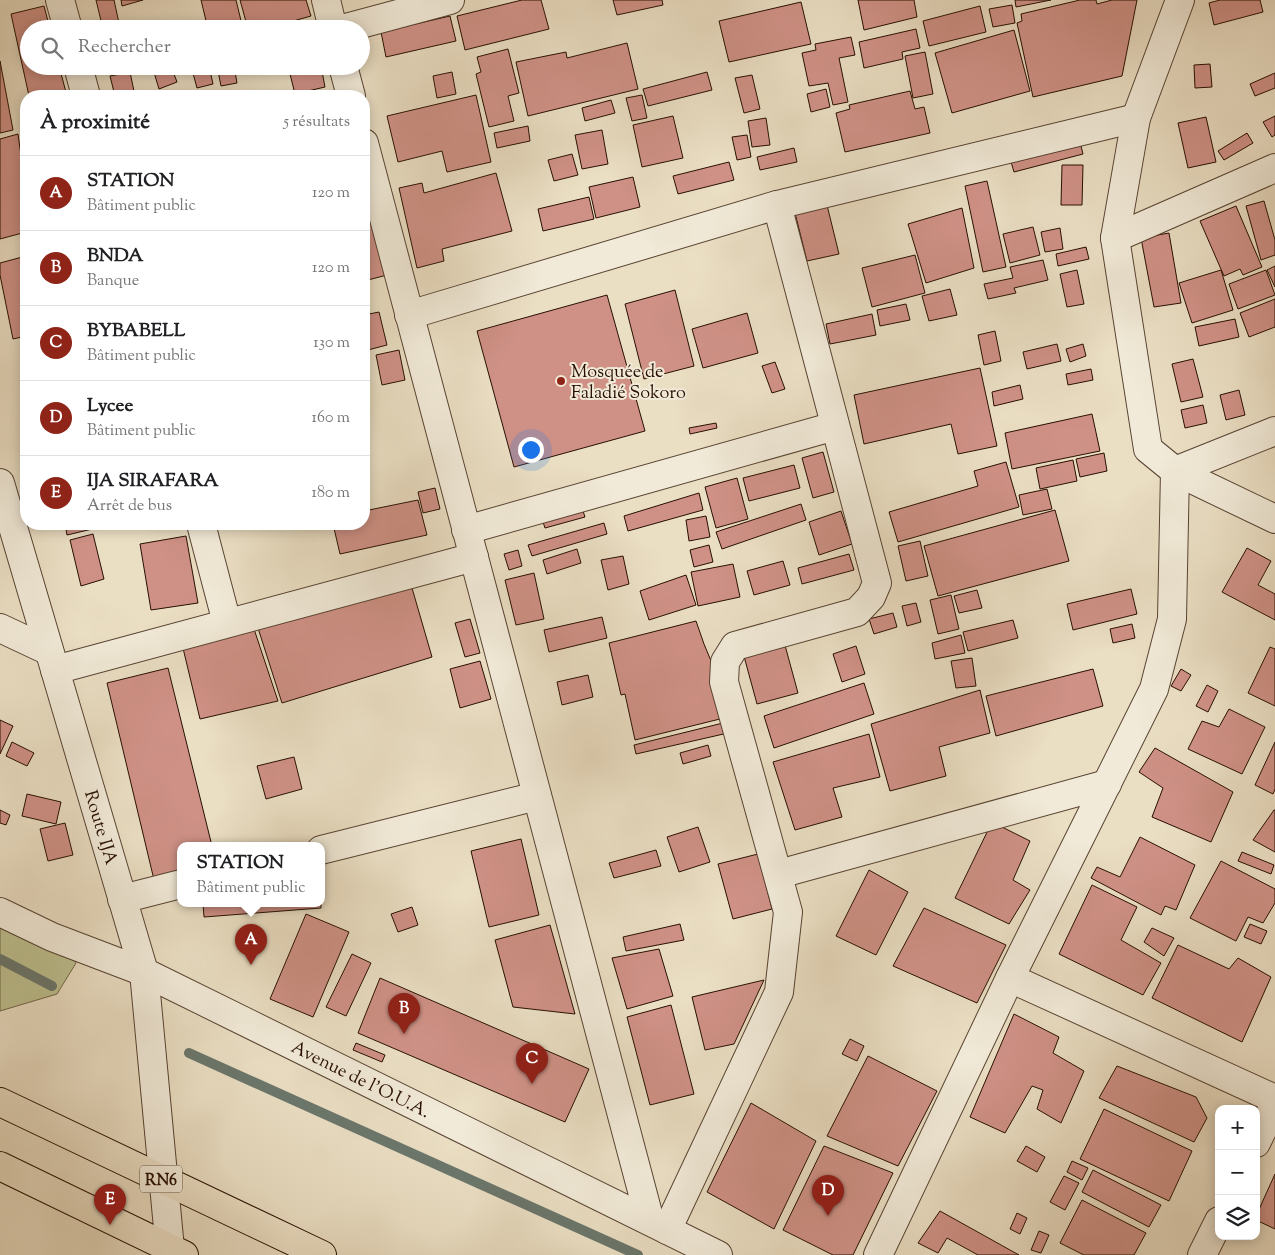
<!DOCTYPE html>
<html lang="fr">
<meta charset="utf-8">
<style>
:root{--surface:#fff;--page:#f2f2f2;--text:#202124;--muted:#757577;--line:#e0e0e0;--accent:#8f2418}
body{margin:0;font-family:"Sorts Mill Goudy",serif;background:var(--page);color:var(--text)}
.controls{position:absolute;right:15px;bottom:15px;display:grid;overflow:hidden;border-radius:10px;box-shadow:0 2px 12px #0003}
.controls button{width:45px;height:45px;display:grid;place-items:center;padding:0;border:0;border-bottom:1px solid var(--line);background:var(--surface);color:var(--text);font:25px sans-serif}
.you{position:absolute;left:530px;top:449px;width:18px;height:18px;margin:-12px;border:4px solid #fff;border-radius:50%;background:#1a73e8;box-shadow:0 0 0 8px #1a73e833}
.badge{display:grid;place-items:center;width:32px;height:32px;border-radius:50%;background:var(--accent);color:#fff;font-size:16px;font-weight:700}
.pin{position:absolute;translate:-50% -41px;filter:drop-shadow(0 1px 2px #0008)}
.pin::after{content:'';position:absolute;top:26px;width:18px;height:15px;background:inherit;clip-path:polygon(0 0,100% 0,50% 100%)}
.popup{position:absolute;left:177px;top:842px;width:148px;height:65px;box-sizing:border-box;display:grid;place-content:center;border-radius:10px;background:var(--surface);filter:drop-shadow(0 1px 4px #0005);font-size:16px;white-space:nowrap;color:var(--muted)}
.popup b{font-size:19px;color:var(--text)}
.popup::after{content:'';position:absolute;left:50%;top:100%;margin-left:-10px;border:10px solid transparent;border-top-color:var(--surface)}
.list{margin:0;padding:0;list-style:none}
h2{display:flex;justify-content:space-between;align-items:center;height:65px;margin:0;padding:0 20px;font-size:21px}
h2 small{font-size:16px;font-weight:400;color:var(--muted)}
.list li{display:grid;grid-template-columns:32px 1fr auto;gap:15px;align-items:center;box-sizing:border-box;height:75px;padding:0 20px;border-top:1px solid var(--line)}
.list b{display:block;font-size:19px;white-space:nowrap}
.list p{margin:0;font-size:16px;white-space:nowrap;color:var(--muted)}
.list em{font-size:16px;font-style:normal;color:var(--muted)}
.icon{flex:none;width:28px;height:28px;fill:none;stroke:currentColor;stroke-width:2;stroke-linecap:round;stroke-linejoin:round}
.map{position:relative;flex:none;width:1275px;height:1255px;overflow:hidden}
.search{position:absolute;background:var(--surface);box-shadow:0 2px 12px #0003;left:20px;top:20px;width:350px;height:55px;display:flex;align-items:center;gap:12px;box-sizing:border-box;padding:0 18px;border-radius:28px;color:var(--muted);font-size:19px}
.panel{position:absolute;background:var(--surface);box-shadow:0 2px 12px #0003;left:20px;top:90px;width:350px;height:440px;border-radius:20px}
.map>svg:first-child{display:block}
</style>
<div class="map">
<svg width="1275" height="1255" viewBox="0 0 1275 1255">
<rect width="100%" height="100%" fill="#eadec3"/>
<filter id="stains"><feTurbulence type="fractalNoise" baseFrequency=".004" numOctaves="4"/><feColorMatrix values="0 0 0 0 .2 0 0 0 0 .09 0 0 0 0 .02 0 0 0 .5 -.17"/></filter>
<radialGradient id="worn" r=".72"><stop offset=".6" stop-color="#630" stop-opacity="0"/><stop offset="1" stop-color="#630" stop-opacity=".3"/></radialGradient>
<polygon fill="#bdbf8f" stroke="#726748" points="0,925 68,949 76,963 57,994 0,1011"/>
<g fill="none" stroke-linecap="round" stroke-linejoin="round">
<g stroke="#6b776c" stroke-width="10">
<polyline points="0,959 52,986"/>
<polyline points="189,1053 638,1255"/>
</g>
</g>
<g fill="#cf9186" stroke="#280f02">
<polygon points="96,0 114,0 120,28 103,29"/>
<polygon points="121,0 143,0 122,6"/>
<polygon points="201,0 236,0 243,29 208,29"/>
<polygon points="240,0 306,0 311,16 265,29 248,29"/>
<polygon points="522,0 541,0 549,29 465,50 457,16"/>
<polygon points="613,0 662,0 663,5 617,15"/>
<polygon points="858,0 914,0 917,17 864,30"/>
<polygon points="1015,0 1051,0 1016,7"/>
<polygon points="1080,0 1096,0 1097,4 1112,0 1137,0 1122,76 1033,97 1017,23 1022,21 1021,14"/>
<polygon points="1220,0 1260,0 1263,12 1214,25 1209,3"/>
<polygon points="801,2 811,44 729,62 719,21"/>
<polygon points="1012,5 1015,23 993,27 989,9"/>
<polygon points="44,6 50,29 29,29 29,66 59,66 67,96 29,96 11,14"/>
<polygon points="980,6 986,32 929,46 923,21"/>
<polygon points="450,16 456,41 386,57 381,32"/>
<polygon points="307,22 309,29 274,29"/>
<polygon points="916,29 920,48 902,52 903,59 864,68 859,42"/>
<polygon points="1014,30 1030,91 952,113 935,53"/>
<polygon points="851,37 855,55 839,58 848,102 833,105 828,83 809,86 802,53 816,50 815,44"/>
<polygon points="627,43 638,89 528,116 516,62 566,52 567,58"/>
<polygon points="508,49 519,93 508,96 514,121 489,127 476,74 481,72 477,57"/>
<polygon points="925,52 933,94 913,98 905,56"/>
<polygon points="0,61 13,130 0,133"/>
<polygon points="1210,64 1212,87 1195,88 1194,65"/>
<polygon points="162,66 171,66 177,82 159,89 153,69"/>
<polygon points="191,66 209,66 213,84 197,88"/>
<polygon points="217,66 234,66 237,83 221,86"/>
<polygon points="288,66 321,66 325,87 295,94"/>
<polygon points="130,72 135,96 115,96 110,76"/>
<polygon points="452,72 456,94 437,98 433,76"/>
<polygon points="707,72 712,90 648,106 643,89"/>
<polygon points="1275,73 1275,88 1255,96 1250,84"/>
<polygon points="752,75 760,109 744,113 735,78"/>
<polygon points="826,89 830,107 811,112 807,94"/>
<polygon points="910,91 915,109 924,107 930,133 845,152 836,113 850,109 849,105"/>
<polygon points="476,95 491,162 447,172 442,151 398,162 387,116"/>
<polygon points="642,95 647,118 632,121 626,98"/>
<polygon points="611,100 615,113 585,121 582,108"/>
<polygon points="673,116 683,158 642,167 633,125"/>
<polygon points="1275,116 1275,135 1272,137 1263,122"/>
<polygon points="1206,117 1216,162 1188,168 1178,123"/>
<polygon points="766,118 770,145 752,147 748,121"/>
<polygon points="528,126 530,141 497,148 494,133"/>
<polygon points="602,130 608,164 582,169 575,135"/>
<polygon points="1247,133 1253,143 1224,160 1218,151"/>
<polygon points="18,134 26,190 26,232 0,239 0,139"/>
<polygon points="747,135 751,157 737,160 732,137"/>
<polygon points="1079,138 1083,154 1014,172 1009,155"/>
<polygon points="794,148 797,162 760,170 757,157"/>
<polygon points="572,154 578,175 554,181 548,160"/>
<polygon points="729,162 734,180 678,194 673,176"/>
<polygon points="1062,165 1083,165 1082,205 1061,205"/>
<polygon points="496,173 512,231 442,249 444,261 417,268 399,188 422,183 424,193"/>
<polygon points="633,177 640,207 596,218 589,187"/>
<polygon points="987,181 1006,267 983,272 965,186"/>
<polygon points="589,197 594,219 543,231 538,209"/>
<polygon points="826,201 839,254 807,261 794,209"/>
<polygon points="1264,201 1275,240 1275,255 1261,260 1246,206"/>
<polygon points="1236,206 1262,267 1243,275 1240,269 1224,276 1200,221"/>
<polygon points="962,208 974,268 926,283 908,224"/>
<polygon points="376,220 391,274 364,281 364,224"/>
<polygon points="1033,227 1040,255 1010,263 1003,234"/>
<polygon points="1060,228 1063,249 1045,252 1041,232"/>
<polygon points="1169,233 1181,303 1154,307 1141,238"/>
<polygon points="1086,247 1089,259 1058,266 1056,254"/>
<polygon points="915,255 925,293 872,307 862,268"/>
<polygon points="26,256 26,336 13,339 0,275 0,263"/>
<polygon points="1043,260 1048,280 1014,288 1016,293 988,299 984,284 1013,278 1010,267"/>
<polygon points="1275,266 1275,287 1267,270"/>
<polygon points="1077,270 1084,304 1067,307 1060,274"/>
<polygon points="1221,270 1233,310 1192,323 1179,283"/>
<polygon points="1266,270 1275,295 1238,309 1229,284"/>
<polygon points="950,289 957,315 929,321 922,296"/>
<polygon points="675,290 694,366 644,379 625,304"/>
<polygon points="607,295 645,431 514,467 477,331"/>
<polygon points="1275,299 1275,327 1249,337 1240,313"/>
<polygon points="906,304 910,320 880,326 877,310"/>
<polygon points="379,312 387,345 364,351 364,315"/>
<polygon points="747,313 758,353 703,368 692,329"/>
<polygon points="872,314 876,335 830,344 826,324"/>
<polygon points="1235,319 1239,337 1199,346 1195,327"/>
<polygon points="995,331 1001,361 984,365 978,335"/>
<polygon points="1057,344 1061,361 1027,369 1023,352"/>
<polygon points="1083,344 1086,356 1070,362 1066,349"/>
<polygon points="399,350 405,380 382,385 376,355"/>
<polygon points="1193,359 1203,397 1181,402 1172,364"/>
<polygon points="775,362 785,389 772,393 762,366"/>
<polygon points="980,368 997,446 958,454 951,424 864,444 854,395"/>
<polygon points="1091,369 1093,380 1068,385 1066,374"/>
<polygon points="1020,385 1023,399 994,406 992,392"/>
<polygon points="1239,390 1245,415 1226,420 1220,395"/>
<polygon points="1203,405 1207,423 1185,428 1181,410"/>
<polygon points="1092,414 1100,451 1012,469 1005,433"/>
<polygon points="716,423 717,428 690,434 689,428"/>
<polygon points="823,452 834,492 813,498 802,458"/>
<polygon points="1104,453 1107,471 1080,477 1076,459"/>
<polygon points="1073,460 1077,481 1040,489 1036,468"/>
<polygon points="1006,462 1019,507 898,542 889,512 978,486 974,471"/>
<polygon points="794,465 800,488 749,501 743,478"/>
<polygon points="737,478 748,519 716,528 705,487"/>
<polygon points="435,488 440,509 423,513 418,492"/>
<polygon points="1047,489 1052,509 1023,515 1019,495"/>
<polygon points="699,493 703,510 628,531 624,516"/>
<polygon points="418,500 427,535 340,554 333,524 364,524 364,511"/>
<polygon points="801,504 806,520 722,549 716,532"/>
<polygon points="582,508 585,517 545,528 542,519"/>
<polygon points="1055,510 1069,561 938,596 924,546"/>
<polygon points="841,511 852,544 819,555 809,522"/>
<polygon points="706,516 710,537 689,541 686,520"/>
<polygon points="604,523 607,534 532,556 528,545"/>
<polygon points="65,524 109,524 109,525 67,535"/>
<polygon points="93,534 104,579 81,586 70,540"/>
<polygon points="186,536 198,603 151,610 140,544"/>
<polygon points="920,541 928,576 906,581 898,546"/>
<polygon points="709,545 713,562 694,567 690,550"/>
<polygon points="1247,548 1271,561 1258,585 1275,594 1275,620 1222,592"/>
<polygon points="577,549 581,563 547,574 543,560"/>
<polygon points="518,550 522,566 509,570 504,554"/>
<polygon points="849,554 854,570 802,584 798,568"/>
<polygon points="623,556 629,584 608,590 601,560"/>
<polygon points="783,561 790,585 754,595 747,571"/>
<polygon points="733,564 740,597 698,606 691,572"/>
<polygon points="534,573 544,619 516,625 505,580"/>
<polygon points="686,575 696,605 649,620 640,591"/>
<polygon points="412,588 432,657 282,703 258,628"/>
<polygon points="1131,589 1137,614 1073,630 1067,604"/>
<polygon points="977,590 982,608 959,613 954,596"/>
<polygon points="951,595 959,629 938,634 930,600"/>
<polygon points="916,603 921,622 907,626 902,606"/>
<polygon points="893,613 897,627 874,634 869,619"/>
<polygon points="602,617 607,638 549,652 544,630"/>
<polygon points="470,619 480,653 465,657 455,623"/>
<polygon points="1013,620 1018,638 968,651 963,632"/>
<polygon points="696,621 704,644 714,668 724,718 635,740 625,694 621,695 609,643"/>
<polygon points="1132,624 1135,638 1113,643 1110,629"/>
<polygon points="254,629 278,701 200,719 182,644"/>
<polygon points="961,635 965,653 935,659 932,643"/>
<polygon points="783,638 798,693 757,704 742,649"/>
<polygon points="856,646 865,674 842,682 833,654"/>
<polygon points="1270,647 1275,649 1275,706 1248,693"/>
<polygon points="972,658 976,686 956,688 951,661"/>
<polygon points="480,661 491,699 460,708 450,669"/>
<polygon points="168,668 212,846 181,846 181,877 155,884 107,683"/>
<polygon points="1093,669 1103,706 996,736 986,696"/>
<polygon points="1181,669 1191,675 1181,691 1171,686"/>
<polygon points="588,675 593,697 562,705 557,682"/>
<polygon points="864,683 874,714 774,748 764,716"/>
<polygon points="1207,685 1218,691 1208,712 1196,706"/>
<polygon points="980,690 990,733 939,747 946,776 890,791 871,724"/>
<polygon points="1229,709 1265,727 1242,774 1188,749 1202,721 1219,727"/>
<polygon points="0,720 13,726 0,754"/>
<polygon points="727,722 728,733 636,754 634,745"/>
<polygon points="869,734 880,777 833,788 842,817 795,830 773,762"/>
<polygon points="12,742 34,753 27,766 6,756"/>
<polygon points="1275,742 1275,789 1273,794 1255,785"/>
<polygon points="708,745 711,756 683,764 680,753"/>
<polygon points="1155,748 1233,792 1211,842 1152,817 1163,788 1139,772"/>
<polygon points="294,757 302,789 266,799 257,766"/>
<polygon points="27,794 61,802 56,824 22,816"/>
<polygon points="0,810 10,815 6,825 0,823"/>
<polygon points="1274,810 1275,810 1275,852 1253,840"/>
<polygon points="992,822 1030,841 1013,880 1030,890 1009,924 955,898"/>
<polygon points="65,823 73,855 48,861 40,829"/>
<polygon points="698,827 710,862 679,872 667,837"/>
<polygon points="1140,837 1195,865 1176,910 1165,906 1161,915 1091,878 1097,867 1120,877"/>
<polygon points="521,839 539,915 489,927 471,851"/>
<polygon points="656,850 661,866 614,878 609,863"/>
<polygon points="1242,852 1274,865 1271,874 1238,861"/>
<polygon points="758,854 772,909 733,919 718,864"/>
<polygon points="1221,861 1275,889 1275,903 1263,923 1248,917 1236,941 1190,918"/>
<polygon points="869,870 908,892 876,955 836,936"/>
<polygon points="1092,885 1137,907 1121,940 1161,963 1143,995 1059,954"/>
<polygon points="203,904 321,904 321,908 204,917"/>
<polygon points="412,907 418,925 398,932 391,914"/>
<polygon points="924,908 1006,945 977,1003 893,966"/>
<polygon points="306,914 349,932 313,1017 270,999"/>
<polygon points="680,924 684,940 626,951 623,937"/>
<polygon points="1250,924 1267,931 1261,944 1244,937"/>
<polygon points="550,925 575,1014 513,1007 495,940"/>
<polygon points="1152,928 1174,938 1164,956 1144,942"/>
<polygon points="1178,945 1229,969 1238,958 1271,977 1242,1042 1152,998"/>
<polygon points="659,949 673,996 627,1009 612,958"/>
<polygon points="352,954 371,963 346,1016 326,1007"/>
<polygon points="380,978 589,1069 565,1122 358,1033"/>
<polygon points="764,980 734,1044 705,1050 692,997"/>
<polygon points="671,1005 694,1094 650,1105 627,1017"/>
<polygon points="1014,1014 1059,1037 1053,1053 1084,1071 1061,1123 1037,1109 1043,1090 1032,1086 1005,1133 970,1117"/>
<polygon points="850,1039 864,1046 857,1061 842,1054"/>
<polygon points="356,1043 385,1055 382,1062 353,1050"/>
<polygon points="868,1056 937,1091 898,1166 827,1136"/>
<polygon points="1117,1066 1196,1097 1207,1118 1194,1142 1099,1098"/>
<polygon points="751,1103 816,1141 774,1229 707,1192"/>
<polygon points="1104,1109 1192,1151 1169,1201 1080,1159"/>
<polygon points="824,1146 893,1173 853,1255 833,1255 783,1230"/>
<polygon points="1026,1146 1045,1157 1037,1172 1017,1161"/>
<polygon points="1072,1161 1088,1168 1082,1180 1067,1172"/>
<polygon points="1093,1170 1161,1205 1149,1227 1082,1192"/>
<polygon points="1275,1174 1275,1229 1256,1220 1256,1216"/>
<polygon points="1064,1176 1079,1183 1065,1210 1050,1202"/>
<polygon points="1082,1200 1146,1233 1134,1255 1084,1255 1060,1243"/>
<polygon points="940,1211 1019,1255 978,1255 947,1238 938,1253 918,1243"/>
<polygon points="1017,1213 1027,1218 1020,1234 1010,1229"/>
<polygon points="1039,1231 1049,1235 1041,1253 1031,1250"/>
</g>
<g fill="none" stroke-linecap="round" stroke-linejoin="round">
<defs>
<g id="minor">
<polyline points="60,0 68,29"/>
<polyline points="326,0 333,29"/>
<polyline points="1180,0 1136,118 1115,238 1148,449 1175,471 1275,519"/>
<polyline points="342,29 450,0"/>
<polyline points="78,66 86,96"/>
<polyline points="343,66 351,96"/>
<polyline points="364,143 650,1221"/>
<polyline points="1115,238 1275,168"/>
<polyline points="409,315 777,205 1136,118"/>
<polyline points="1175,471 1275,431"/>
<polyline points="201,524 227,623"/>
<polyline points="466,530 835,426"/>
<polyline points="0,628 49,651"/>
<polyline points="55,670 474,557"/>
<polyline points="321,850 537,796"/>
<polyline points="779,874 1107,784"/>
<polyline points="122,899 181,884"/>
<polyline points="1010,978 1275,1099"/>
<polyline points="1256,1143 1275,1104"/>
<polyline points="667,1230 779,992 788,912 724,682 725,662 735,646 857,612 871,597 877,583 777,205"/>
<polyline points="878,1255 1010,978 1154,689 1172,619 1175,471"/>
<polyline points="1202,1255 1219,1221"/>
</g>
<g id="tertiary">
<path id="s1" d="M0,483L144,972L170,1249"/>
<path id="s2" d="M0,912L52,937L144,972L718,1255"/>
</g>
<g id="trunk">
<polyline points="0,1102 322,1255"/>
<polyline points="0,1166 184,1255"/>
</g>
</defs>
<use href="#minor" stroke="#584332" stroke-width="30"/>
<use href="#tertiary" stroke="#584332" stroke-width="30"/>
<use href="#trunk" stroke="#280f02" stroke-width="30"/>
<use href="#minor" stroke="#f1ead8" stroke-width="28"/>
<use href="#tertiary" stroke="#f1ead8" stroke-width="28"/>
<use href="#trunk" stroke="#eadec3" stroke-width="28"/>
</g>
<circle fill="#8f2418" stroke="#f1ead8" stroke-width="2" cx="561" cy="381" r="5"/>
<g text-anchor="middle" stroke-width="4" stroke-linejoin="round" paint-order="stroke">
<rect fill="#f1ead8" stroke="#645142" stroke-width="1" x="140" y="1165.5" width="42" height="27" rx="4"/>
<g font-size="16" font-weight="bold" fill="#280f02">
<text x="161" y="1185">RN6</text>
</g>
<g font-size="18" fill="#280f02" stroke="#f1ead8" text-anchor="start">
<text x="571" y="377">Mosquée de<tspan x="571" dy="21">Faladié Sokoro</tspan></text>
</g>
<g font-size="18" fill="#280f02" stroke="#f1ead8">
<text dy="6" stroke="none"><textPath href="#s1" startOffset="359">Route IJA</textPath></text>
<text dy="6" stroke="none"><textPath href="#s2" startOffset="398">Avenue de l'O.U.A.</textPath></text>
</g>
</g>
<rect width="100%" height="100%" filter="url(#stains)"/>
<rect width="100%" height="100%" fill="url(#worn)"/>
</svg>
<div class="controls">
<button>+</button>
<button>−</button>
<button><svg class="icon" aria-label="layers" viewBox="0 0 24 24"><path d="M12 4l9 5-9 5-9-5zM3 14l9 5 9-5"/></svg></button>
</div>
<div class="you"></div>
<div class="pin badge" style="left:251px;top:965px">A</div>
<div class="popup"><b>STATION</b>Bâtiment public</div>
<div class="pin badge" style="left:404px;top:1034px">B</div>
<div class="pin badge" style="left:532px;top:1084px">C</div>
<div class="pin badge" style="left:828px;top:1216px">D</div>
<div class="pin badge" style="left:110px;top:1225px">E</div>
<div class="search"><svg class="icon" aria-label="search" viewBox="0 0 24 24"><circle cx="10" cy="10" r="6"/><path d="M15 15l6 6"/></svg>Rechercher</div>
<section class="panel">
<h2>À proximité<small>5 résultats</small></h2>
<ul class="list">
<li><span class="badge">A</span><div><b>STATION</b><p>Bâtiment public</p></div><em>120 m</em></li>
<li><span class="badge">B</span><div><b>BNDA</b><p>Banque</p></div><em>120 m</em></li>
<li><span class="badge">C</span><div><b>BYBABELL</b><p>Bâtiment public</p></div><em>130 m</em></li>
<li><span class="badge">D</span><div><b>Lycee</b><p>Bâtiment public</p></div><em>160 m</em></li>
<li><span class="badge">E</span><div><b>IJA SIRAFARA</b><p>Arrêt de bus</p></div><em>180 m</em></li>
</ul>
</section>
</div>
